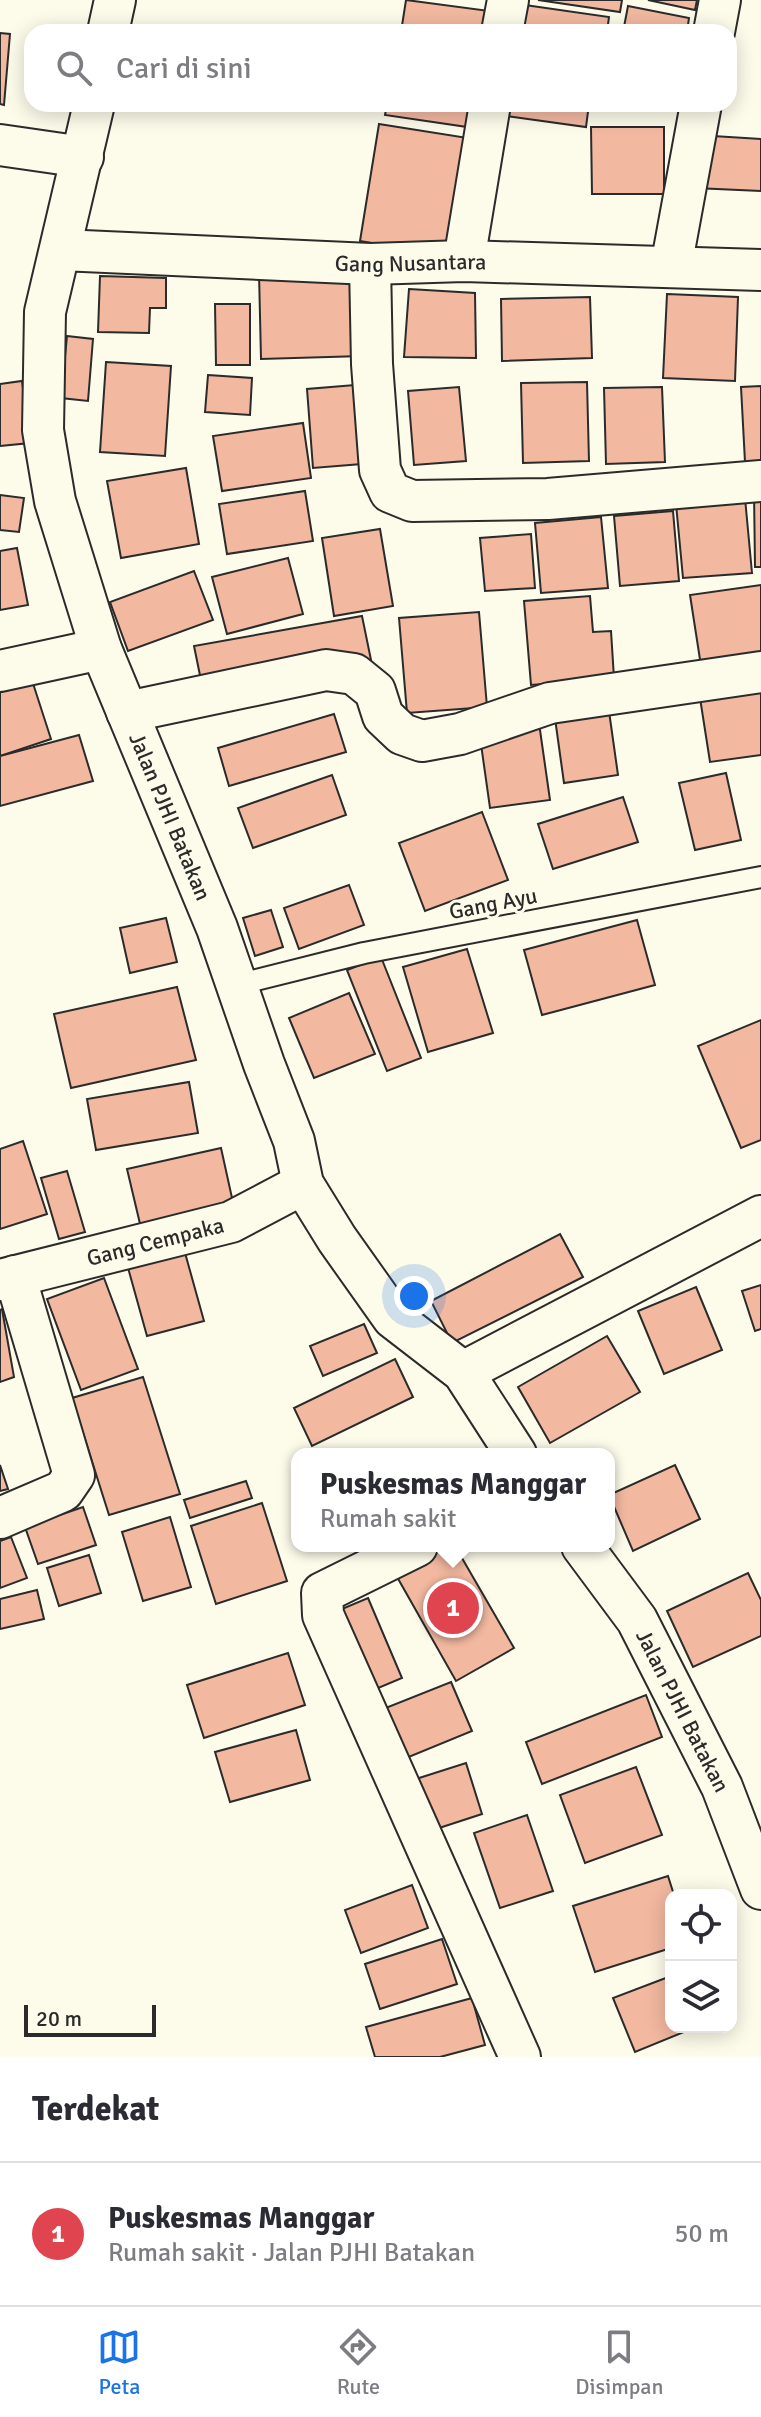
<!DOCTYPE html>
<html lang="id">
<meta charset="utf-8">
<style>
:root{--surface:#fff;--page:#f7f7f7;--text:#2b2b33;--muted:#7c7c81;--line:#e1e1e2;--accent:#1a73e8}
body{margin:0;font-family:Signika,sans-serif;background:var(--page);color:var(--text)}
.controls{position:absolute;right:24px;bottom:24px;display:grid;overflow:hidden;border-radius:16px;box-shadow:0 4px 20px #0003}
.controls button{width:72px;height:72px;display:grid;place-items:center;padding:0;border:0;border-bottom:2px solid var(--line);background:var(--surface);color:var(--text);font:40px sans-serif}
.scale{position:absolute;left:24px;bottom:20px;width:132px;box-sizing:border-box;padding-left:8px;border:4px solid #2b2b2b;border-top:0;font-size:22px;line-height:28px;white-space:nowrap;color:#2b2b2b;-webkit-text-stroke:6px #fdfbea;paint-order:stroke}
.you{position:absolute;left:414px;top:1296px;width:28px;height:28px;margin:-20px;border:6px solid #fff;border-radius:50%;background:#1a73e8;box-shadow:0 0 0 12px #1a73e833}
.badge{display:grid;place-items:center;width:52px;height:52px;border-radius:50%;background:var(--accent);color:#fff;font-size:26px;font-weight:700}
.pin{position:absolute;translate:-50% -50%;border:4px solid #fff;box-shadow:0 2px 8px #0006}
.popup{position:absolute;left:291px;top:1448px;width:324px;height:104px;box-sizing:border-box;display:grid;place-content:center;border-radius:16px;background:var(--surface);filter:drop-shadow(0 2px 6px #0005);font-size:26px;white-space:nowrap;color:var(--muted)}
.popup b{font-size:30px;color:var(--text)}
.popup::after{content:'';position:absolute;left:50%;top:100%;margin-left:-16px;border:16px solid transparent;border-top-color:var(--surface)}
.list{margin:0;padding:0;list-style:none}
h2{display:flex;justify-content:space-between;align-items:center;height:104px;margin:0;padding:0 32px;font-size:34px}
h2 small{font-size:26px;font-weight:400;color:var(--muted)}
.list li{display:grid;grid-template-columns:52px 1fr auto;gap:24px;align-items:center;box-sizing:border-box;height:144px;padding:0 32px;border-top:2px solid var(--line)}
.list b{display:block;font-size:30px;white-space:nowrap}
.list p{margin:0;font-size:26px;white-space:nowrap;color:var(--muted)}
.list em{font-size:26px;font-style:normal;color:var(--muted)}
.icon{flex:none;width:44px;height:44px;fill:none;stroke:currentColor;stroke-width:2;stroke-linecap:round;stroke-linejoin:round}
.map{position:relative;flex:none;width:761px;height:2057px;overflow:hidden}
.search{position:absolute;background:var(--surface);box-shadow:0 4px 20px #0003;left:24px;right:24px;top:24px;height:88px;display:flex;align-items:center;gap:20px;box-sizing:border-box;padding:0 28px;border-radius:24px;color:var(--muted);font-size:30px}
.sheet{height:248px;background:var(--surface)}
nav{display:flex;justify-content:space-around;align-items:center;box-sizing:border-box;height:112px;border-top:2px solid var(--line);background:var(--surface);font-size:22px;color:var(--muted)}
nav a{display:grid;justify-items:center;gap:4px}
nav .on{color:var(--accent)}
.map>svg:first-child{display:block}
</style>
<div class="map">
<svg width="761" height="2057" viewBox="0 0 761 2057">
<rect width="100%" height="100%" fill="#fdfbea"/>
<g fill="#f2b8a0" stroke="#2b2b2b" stroke-width="2">
<polygon points="406,0 497,12 494,32 401,32"/>
<polygon points="538,0 622,0 620,12"/>
<polygon points="648,0 697,0 695,10"/>
<polygon points="525,5 609,17 607,32 521,32"/>
<polygon points="628,6 689,18 687,32 623,32"/>
<polygon points="0,33 10,34 4,105 0,104"/>
<polygon points="387,104 484,104 481,129 385,115"/>
<polygon points="500,104 589,104 586,127 499,115"/>
<polygon points="379,124 474,139 454,257 360,241"/>
<polygon points="591,127 664,127 664,194 592,194"/>
<polygon points="697,135 761,139 761,191 695,188"/>
<polygon points="359,270 362,356 261,359 259,273"/>
<polygon points="100,276 166,278 166,308 150,308 149,333 98,332"/>
<polygon points="409,289 475,293 476,358 404,357"/>
<polygon points="667,294 738,297 735,381 663,378"/>
<polygon points="590,297 592,358 502,361 501,299"/>
<polygon points="215,304 250,304 250,365 216,365"/>
<polygon points="67,336 93,339 88,401 61,398"/>
<polygon points="106,362 171,366 165,456 100,452"/>
<polygon points="208,375 252,378 250,415 205,412"/>
<polygon points="22,381 30,443 0,446 0,384"/>
<polygon points="587,382 589,461 523,463 521,383"/>
<polygon points="367,384 374,463 313,468 307,389"/>
<polygon points="761,386 761,462 745,462 741,387"/>
<polygon points="459,387 466,461 414,465 408,391"/>
<polygon points="662,387 665,462 606,464 604,388"/>
<polygon points="303,423 311,478 222,491 213,436"/>
<polygon points="186,468 199,544 121,558 107,481"/>
<polygon points="305,491 313,541 227,554 219,504"/>
<polygon points="754,492 761,492 761,567 755,567"/>
<polygon points="0,495 24,498 19,532 0,530"/>
<polygon points="745,498 752,573 683,578 676,504"/>
<polygon points="673,511 679,581 620,586 614,516"/>
<polygon points="601,517 608,588 541,593 535,523"/>
<polygon points="380,529 393,606 334,616 322,538"/>
<polygon points="531,534 535,588 485,591 480,538"/>
<polygon points="17,548 28,605 0,610 0,551"/>
<polygon points="288,558 303,614 227,634 212,577"/>
<polygon points="194,571 213,620 128,651 110,602"/>
<polygon points="761,585 761,658 701,666 690,595"/>
<polygon points="590,596 593,632 611,631 614,678 531,685 524,601"/>
<polygon points="479,612 487,707 407,713 399,618"/>
<polygon points="362,616 371,660 203,690 194,646"/>
<polygon points="29,671 51,739 0,756 0,681"/>
<polygon points="761,689 761,755 710,762 700,698"/>
<polygon points="607,697 618,775 564,783 553,704"/>
<polygon points="334,714 346,752 229,786 218,748"/>
<polygon points="539,723 550,800 490,808 479,730"/>
<polygon points="79,735 93,781 0,806 0,756"/>
<polygon points="726,773 741,840 695,850 679,783"/>
<polygon points="332,775 346,815 253,848 238,808"/>
<polygon points="623,797 638,842 553,869 538,824"/>
<polygon points="482,812 508,880 425,911 399,843"/>
<polygon points="349,885 364,925 299,949 284,908"/>
<polygon points="271,910 283,947 255,956 243,918"/>
<polygon points="166,918 177,962 130,973 120,928"/>
<polygon points="637,920 655,985 542,1015 524,950"/>
<polygon points="467,949 493,1033 428,1052 403,967"/>
<polygon points="381,957 421,1058 387,1071 347,970"/>
<polygon points="177,987 196,1060 71,1088 54,1014"/>
<polygon points="349,993 375,1054 314,1078 289,1018"/>
<polygon points="761,1020 761,1140 741,1148 698,1046"/>
<polygon points="189,1082 198,1133 96,1150 87,1099"/>
<polygon points="23,1141 47,1214 0,1229 0,1149"/>
<polygon points="221,1148 234,1207 141,1228 127,1169"/>
<polygon points="67,1171 85,1232 59,1239 41,1178"/>
<polygon points="560,1234 583,1277 452,1343 431,1301"/>
<polygon points="182,1242 204,1321 147,1336 125,1257"/>
<polygon points="104,1278 138,1369 81,1390 47,1299"/>
<polygon points="761,1285 761,1329 755,1331 742,1291"/>
<polygon points="696,1287 722,1350 664,1374 638,1311"/>
<polygon points="2,1309 14,1377 0,1382 0,1310"/>
<polygon points="364,1324 377,1353 323,1376 310,1346"/>
<polygon points="607,1336 640,1392 550,1443 518,1387"/>
<polygon points="395,1359 413,1397 312,1446 294,1408"/>
<polygon points="143,1377 180,1494 109,1515 72,1398"/>
<polygon points="0,1465 8,1489 0,1491"/>
<polygon points="675,1465 700,1519 633,1551 609,1495"/>
<polygon points="246,1481 252,1498 190,1518 184,1500"/>
<polygon points="262,1503 287,1581 216,1604 191,1526"/>
<polygon points="83,1507 96,1545 38,1564 25,1527"/>
<polygon points="170,1517 191,1587 143,1601 122,1532"/>
<polygon points="11,1537 27,1578 0,1588 0,1541"/>
<polygon points="430,1546 455,1546 514,1648 456,1681 392,1568"/>
<polygon points="89,1555 101,1593 59,1606 47,1568"/>
<polygon points="748,1573 761,1600 761,1636 693,1667 667,1611"/>
<polygon points="37,1590 44,1619 0,1629 0,1599"/>
<polygon points="368,1598 402,1678 364,1694 330,1614"/>
<polygon points="288,1653 305,1705 204,1738 187,1685"/>
<polygon points="451,1682 472,1731 399,1761 378,1711"/>
<polygon points="646,1695 662,1737 542,1784 526,1742"/>
<polygon points="296,1730 310,1780 230,1802 215,1752"/>
<polygon points="466,1763 482,1814 430,1831 413,1780"/>
<polygon points="636,1767 662,1835 585,1863 560,1795"/>
<polygon points="527,1815 553,1891 500,1908 474,1833"/>
<polygon points="668,1876 674,1895 671,1895 671,1948 595,1972 573,1906"/>
<polygon points="412,1885 428,1928 361,1953 345,1910"/>
<polygon points="442,1939 457,1984 380,2009 365,1964"/>
<polygon points="671,1976 671,2027 696,2027 635,2052 613,1998"/>
<polygon points="472,1998 485,2045 440,2057 375,2057 366,2027"/>
</g>
<g fill="none" stroke-linecap="round" stroke-linejoin="round">
<defs>
<polyline id="service" points="236,985 364,953 761,877"/>
<g id="minor">
<polyline points="108,32 115,0"/>
<polyline points="502,32 508,0"/>
<polyline points="714,32 720,0"/>
<path id="s1" d="M94,104L45,312L43,430L55,501L101,649L217,928L264,1064L294,1141L303,1184L337,1239L393,1318L463,1372L516,1454"/>
<polyline points="0,145 83,157"/>
<path id="s2" d="M61,250L370,264L464,261L761,270"/>
<polyline points="464,261 490,104"/>
<polyline points="370,264 372,364 380,470 390,492 412,501 548,499 761,481"/>
<polyline points="671,267 701,104"/>
<polyline points="0,671 101,649"/>
<polyline points="127,712 326,670 354,674 375,691 383,716 402,734 422,741 460,734 550,703 761,672"/>
<path id="s3" d="M0,1280L231,1222L303,1184"/>
<polyline points="463,1372 761,1216"/>
<polyline points="0,1518 63,1491 74,1475 15,1276"/>
<polyline points="417,1546 322,1593 323,1615 520,2057"/>
<path id="s4" d="M582,1546L637,1620L722,1787L761,1889"/>
</g>
</defs>
<use href="#service" stroke="#2b2b2b" stroke-width="24"/>
<use href="#minor" stroke="#2b2b2b" stroke-width="44"/>
<use href="#service" stroke="#fdfbea" stroke-width="20"/>
<use href="#minor" stroke="#fdfbea" stroke-width="40"/>
</g>
<g text-anchor="middle" stroke-width="6" stroke-linejoin="round" paint-order="stroke">
<g font-size="22" fill="#2b2b2b" stroke="#fdfbea">
<text dy="8" stroke="none"><textPath href="#s2" startOffset="350">Gang Nusantara</textPath></text>
<text dy="8" stroke="none"><textPath href="#s1" startOffset="740">Jalan PJHI Batakan</textPath></text>
<text transform="translate(493 903) rotate(-11)" y="8">Gang Ayu</text>
<text dy="8" stroke="none"><textPath href="#s3" startOffset="160">Gang Cempaka</textPath></text>
<text dy="8" stroke="none"><textPath href="#s4" startOffset="194">Jalan PJHI Batakan</textPath></text>
</g>
</g>
</svg>
<div class="controls">
<button><svg class="icon" aria-label="locate" viewBox="0 0 24 24"><circle cx="12" cy="12" r="6"/><path d="M12 2v4M12 18v4M2 12h4M18 12h4"/></svg></button>
<button><svg class="icon" aria-label="layers" viewBox="0 0 24 24"><path d="M12 4l9 5-9 5-9-5zM3 14l9 5 9-5"/></svg></button>
</div>
<div class="scale">20 m</div>
<div class="you"></div>
<div class="pin badge" style="left:453px;top:1608px;background:#e0444e">1</div>
<div class="popup"><b>Puskesmas Manggar</b>Rumah sakit</div>
<div class="search"><svg class="icon" aria-label="search" viewBox="0 0 24 24"><circle cx="10" cy="10" r="6"/><path d="M15 15l6 6"/></svg>Cari di sini</div>
</div>
<section class="sheet">
<h2>Terdekat<small></small></h2>
<ul class="list">
<li><span class="badge" style="background:#e0444e">1</span><div><b>Puskesmas Manggar</b><p>Rumah sakit · Jalan PJHI Batakan</p></div><em>50 m</em></li>
</ul>
</section>
<nav>
<a class="on"><svg class="icon" aria-label="map" viewBox="0 0 24 24"><path d="M3 6l6-2 6 2 6-2v14l-6 2-6-2-6 2zM9 4v14M15 6v14"/></svg>Peta</a>
<a><svg class="icon" aria-label="directions" viewBox="0 0 24 24"><path d="M12 3l9 9-9 9-9-9zM9 14v-3h6M13 9l2 2-2 2"/></svg>Rute</a>
<a><svg class="icon" aria-label="saved" viewBox="0 0 24 24"><path d="M7 4h10v16l-5-4-5 4z"/></svg>Disimpan</a>
</nav>
